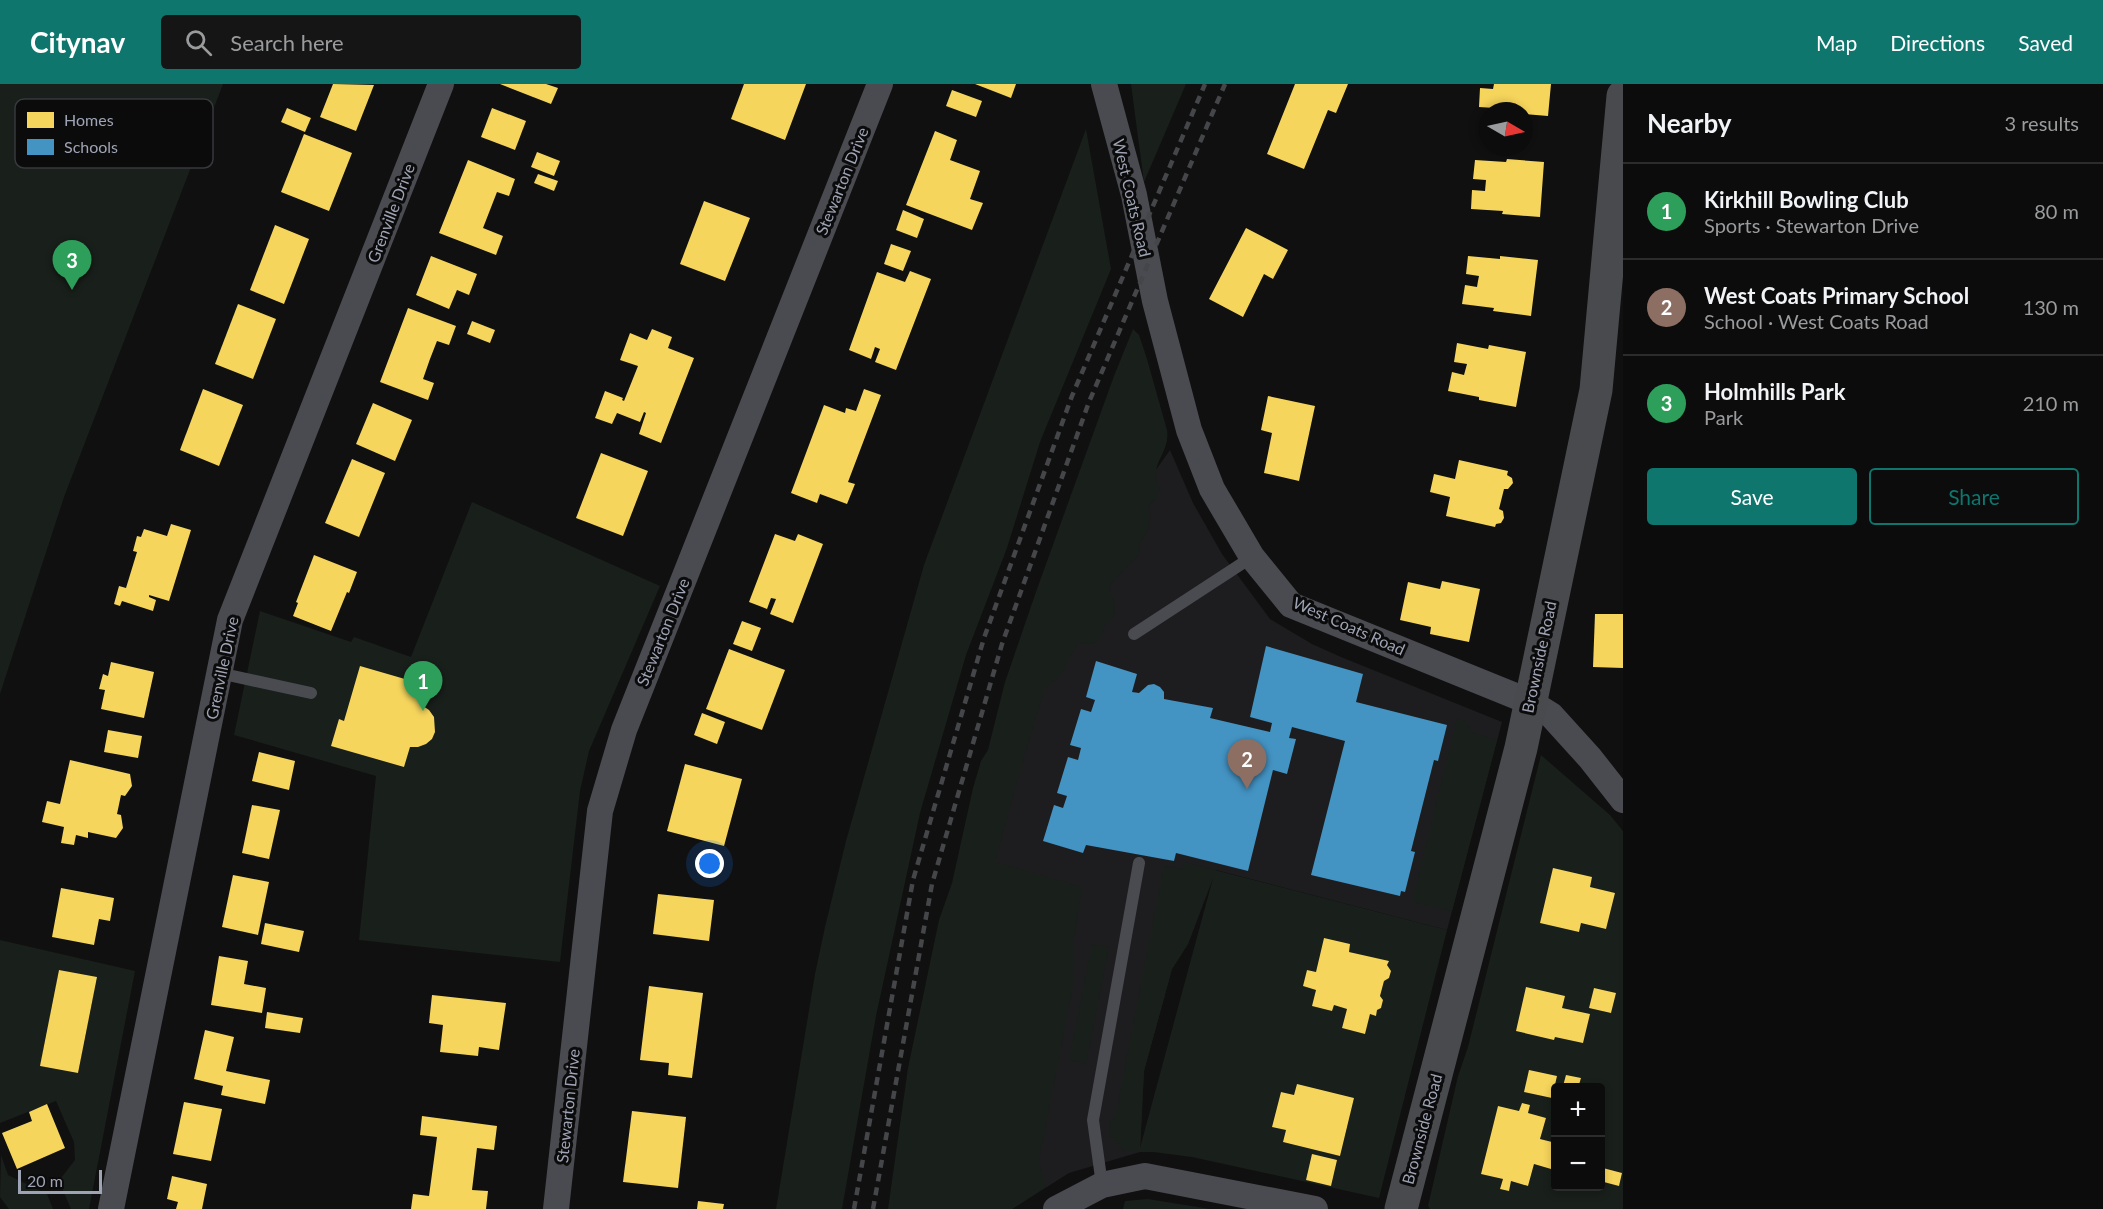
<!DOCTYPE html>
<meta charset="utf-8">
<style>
:root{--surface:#0c0c0c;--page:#151515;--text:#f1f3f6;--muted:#9a9b9d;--line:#2c2c2d;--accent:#0f766e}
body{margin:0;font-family:Lato,sans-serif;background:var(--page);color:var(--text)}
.controls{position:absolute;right:18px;bottom:18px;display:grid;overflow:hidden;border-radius:6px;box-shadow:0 3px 9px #0003}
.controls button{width:54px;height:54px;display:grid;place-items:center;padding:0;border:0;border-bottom:2px solid var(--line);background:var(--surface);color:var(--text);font:30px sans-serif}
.compass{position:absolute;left:1479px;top:18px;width:54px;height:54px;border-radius:50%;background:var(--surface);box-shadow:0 3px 9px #0003;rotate:99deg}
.scale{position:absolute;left:18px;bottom:15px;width:84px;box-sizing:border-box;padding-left:6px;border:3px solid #9fa4b4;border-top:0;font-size:16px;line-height:21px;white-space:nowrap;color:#9fa4b4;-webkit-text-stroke:4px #0b0b0c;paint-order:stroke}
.you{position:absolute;left:710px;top:780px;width:21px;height:21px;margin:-15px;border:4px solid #fff;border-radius:50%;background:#1a73e8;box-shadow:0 0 0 9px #1a73e833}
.badge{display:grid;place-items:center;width:39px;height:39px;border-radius:50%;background:var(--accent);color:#fff;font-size:20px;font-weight:700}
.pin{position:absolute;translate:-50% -50px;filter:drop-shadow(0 2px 3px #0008)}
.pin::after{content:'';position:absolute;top:32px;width:21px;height:18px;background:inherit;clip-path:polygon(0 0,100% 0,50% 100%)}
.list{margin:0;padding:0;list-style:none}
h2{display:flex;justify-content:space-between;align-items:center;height:78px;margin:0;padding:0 24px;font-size:26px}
h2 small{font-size:20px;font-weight:400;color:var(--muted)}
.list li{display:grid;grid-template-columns:39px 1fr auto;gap:18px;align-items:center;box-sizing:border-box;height:96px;padding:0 24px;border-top:2px solid var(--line)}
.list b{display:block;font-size:22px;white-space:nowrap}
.list p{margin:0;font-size:20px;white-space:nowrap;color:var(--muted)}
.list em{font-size:20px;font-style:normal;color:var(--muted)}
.actions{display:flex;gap:12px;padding:18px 24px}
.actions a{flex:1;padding:14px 0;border:2px solid var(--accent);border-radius:6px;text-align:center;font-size:21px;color:var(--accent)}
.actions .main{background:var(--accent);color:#fff}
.icon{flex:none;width:33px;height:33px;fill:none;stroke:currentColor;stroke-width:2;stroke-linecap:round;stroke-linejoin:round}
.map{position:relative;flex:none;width:1623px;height:1125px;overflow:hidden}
header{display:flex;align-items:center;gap:36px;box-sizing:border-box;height:84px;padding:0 30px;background:var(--accent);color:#fff}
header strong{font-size:28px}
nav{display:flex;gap:33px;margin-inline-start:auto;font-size:21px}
.search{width:420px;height:54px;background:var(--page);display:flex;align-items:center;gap:15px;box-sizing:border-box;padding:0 21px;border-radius:6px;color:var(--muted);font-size:22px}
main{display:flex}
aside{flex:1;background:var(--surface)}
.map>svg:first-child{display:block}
</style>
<header>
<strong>Citynav</strong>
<div class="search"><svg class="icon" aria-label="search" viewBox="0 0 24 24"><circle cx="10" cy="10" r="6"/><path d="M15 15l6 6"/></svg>Search here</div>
<nav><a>Map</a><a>Directions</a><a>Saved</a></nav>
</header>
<main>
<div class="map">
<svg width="1623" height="1125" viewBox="0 0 1623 1125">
<rect width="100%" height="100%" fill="#101010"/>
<polygon fill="#1d1d1f" points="1170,366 1193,419 1222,470 1270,535 1312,560 1341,573 1502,638 1447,846 1216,786 1188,860 1172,885 1144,987 1140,1068 1069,1089 1012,1125 925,1125 996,754 1079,494"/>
<g fill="#191f1a" fill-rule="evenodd">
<polygon points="0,0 223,0 64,413 0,610"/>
<polygon points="1131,0 1186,0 1144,98"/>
<polygon points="1086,45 1111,185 1040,358 1007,464 966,571 920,729 876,932 842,1125 776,1125 815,890 825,843 846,757 924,481"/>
<path d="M1133,245L1139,251L1147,275L1167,346C1171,370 1146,381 1160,405L1157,414L1148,422C1153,442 1148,446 1138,462L1140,469L1109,502L1115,523L1113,535L1107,538L1098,558L1087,560L1078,558L1061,590L1045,604L1021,683L995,778L1082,803L1073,858V902L1039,1077L1046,1103L1012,1125H888L908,984L939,836L952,799L973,704L981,677L988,666L1005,598L1037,505L1114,292Z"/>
<polygon points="472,418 660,502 589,667 580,707 560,878 359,856 376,692 234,651 260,527 351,558 354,553 411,573"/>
<polygon points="1457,634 1468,639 1470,648 1497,656 1452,827 1412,818"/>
<path d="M1541,671L1610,731L1623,747V1125H1430L1428,1122L1458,992L1468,963ZM1590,803L1615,809L1606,845L1581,839L1579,848L1540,839ZM1594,904L1616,909L1611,929L1589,924ZM1556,1004H1600L1601,1095L1603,1084L1622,1089L1619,1101L1601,1097L1600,1102H1556L1555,1069L1551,1085L1534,1080L1528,1102L1511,1097L1509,1106L1500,1105L1503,1095L1481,1089L1498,1022L1519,1027L1522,1019L1530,1021L1528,1029L1546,1034L1540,1055L1555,1059Z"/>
<path d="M1184,778L1447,846L1379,1114L1192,1073L1153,1068H1126L1118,1062L1115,1053L1108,1054L1111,1035L1115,1034L1164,782L1182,785ZM1213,794L1140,1064L1144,987L1172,885L1188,860ZM1324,854L1350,860L1349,868L1388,877L1387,881L1391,887L1389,894L1384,897L1380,912L1383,916L1381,924L1377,926L1376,932L1370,930L1365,950L1342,944L1347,925L1334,921L1332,927L1312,922L1316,906L1303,902L1307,886L1316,888ZM1297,1000L1354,1014L1340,1072L1283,1058L1286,1046L1272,1042L1281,1008L1294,1011Z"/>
<path d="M0,856L135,887L89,1125H71L62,1104L61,1094L75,1076L74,1058L56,1017L0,1039ZM59,886L97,893L78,989L40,982Z"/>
<polygon points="1092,860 1109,863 1086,980 1069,976"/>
<polygon points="1,1071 8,1091 47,1110 53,1125 9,1125 0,1113"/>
<polygon points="1148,1115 1210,1125 1123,1125 1125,1117"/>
</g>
<g fill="#f6d55c">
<polygon points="333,0 374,1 356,47 320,33"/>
<polygon points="500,0 546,0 558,4 551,20"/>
<polygon points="744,0 806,0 785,56 731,35"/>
<polygon points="975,0 1016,0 1011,14"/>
<polygon points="1295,0 1348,0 1336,29 1328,26 1304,85 1267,70"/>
<polygon points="1494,0 1551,0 1548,32 1524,30 1524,27 1510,27 1510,25 1479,23 1480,4 1493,5"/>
<polygon points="952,6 982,17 976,33 946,22"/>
<polygon points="287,24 311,34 305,48 281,38"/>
<polygon points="492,24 526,37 515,66 481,53"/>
<polygon points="935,47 957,56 950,76 980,87 970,115 983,119 972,146 906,121"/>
<polygon points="304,50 352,69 329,127 281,108"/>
<polygon points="537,68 560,77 554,92 531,83"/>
<polygon points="1507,75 1544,78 1540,133 1502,130 1503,127 1471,125 1472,106 1485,107 1486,96 1473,95 1475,76 1506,78"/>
<polygon points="468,76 515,95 509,112 497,108 483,144 503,152 496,171 439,149"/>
<polygon points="538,90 558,97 554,107 534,99"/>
<polygon points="704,117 750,134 725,197 680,180"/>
<polygon points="903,126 924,135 917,154 896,146"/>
<polygon points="275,141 309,155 284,220 250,206"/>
<polygon points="1246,144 1288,166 1273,195 1264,190 1243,233 1209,215"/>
<polygon points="891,160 911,167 903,187 884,180"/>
<polygon points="431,172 477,190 469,211 457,206 449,225 416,211"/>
<polygon points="1468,172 1500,175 1500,172 1538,176 1531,232 1493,227 1494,224 1462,220 1465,201 1477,203 1478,197 1479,192 1466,190"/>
<polygon points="910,187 931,195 896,286 875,278 880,265 875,263 871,275 849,266 877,188 905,198"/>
<polygon points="238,220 276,235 253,295 215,280"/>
<polygon points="408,224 456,242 449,261 437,257 430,275 423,295 434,299 428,316 380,298"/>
<polygon points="472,237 495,246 490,259 467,250"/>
<polygon points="652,245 672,253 668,264 694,274 661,359 639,350 646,329 644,328 640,338 617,329 612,340 595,334 605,307 623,314 622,316 624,317 638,282 620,276 630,249 647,256"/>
<polygon points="1457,259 1488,265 1489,261 1526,268 1516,323 1479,316 1479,313 1448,307 1452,288 1464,291 1467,280 1454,278"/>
<polygon points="203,305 243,321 219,382 180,366"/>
<polygon points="864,305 881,311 848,398 855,400 847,420 820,410 817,419 791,409 824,321 845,329 846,324 856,327"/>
<polygon points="1268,312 1315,322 1299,397 1264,389 1272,349 1261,346"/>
<polygon points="373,319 412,336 395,377 356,360"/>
<polygon points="601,369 648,387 623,452 576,434"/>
<polygon points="352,375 385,389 359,453 325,439"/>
<polygon points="1459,376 1508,387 1507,391 1512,394 1513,399 1508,405 1504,405 1499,425 1503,427 1504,434 1501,439 1496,440 1495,443 1446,432 1450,413 1430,408 1434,390 1455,395"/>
<polygon points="171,440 191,446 169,517 149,511 149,513 156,516 153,527 122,517 120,522 114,520 119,502 126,504 137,468 133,467 137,452 141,453 144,445 167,452"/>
<polygon points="775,450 795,457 798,450 823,460 793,539 770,530 776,515 771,514 767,525 749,518"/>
<polygon points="314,471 357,488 349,509 347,508 331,547 293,532 298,519 296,518"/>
<polygon points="1442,497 1480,505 1469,558 1430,550 1431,543 1400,536 1408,498 1440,505"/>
<polygon points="1595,530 1623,530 1623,584 1593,583"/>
<polygon points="742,537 761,544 752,567 733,560"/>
<polygon points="729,565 785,586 762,646 706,625"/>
<polygon points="111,578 154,588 144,634 101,625 105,606 99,605 103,590 108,592"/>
<polygon points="360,582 429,602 423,622 429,626 434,633 435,648 432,655 426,660 418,663 410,663 404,683 331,662 339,635 344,637"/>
<polygon points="702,629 725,638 717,660 694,651"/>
<polygon points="108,646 142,652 138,674 104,668"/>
<polygon points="259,668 295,677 289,706 252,697"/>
<polygon points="70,676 130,690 132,702 125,712 121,711 117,730 121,731 123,744 116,754 88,748 88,754 76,751 74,761 61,759 64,743 42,738 47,717 60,720"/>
<polygon points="685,680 742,695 724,762 667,747"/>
<polygon points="252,721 280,726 269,775 242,769"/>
<polygon points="1553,784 1592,793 1590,803 1615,809 1606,845 1581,839 1579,848 1540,839"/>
<polygon points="233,791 269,798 258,851 222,843"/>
<polygon points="61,804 114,814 110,837 99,835 94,861 52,853"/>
<polygon points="658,810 714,816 709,857 653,850"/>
<polygon points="265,839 304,847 299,868 261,860"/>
<polygon points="1324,854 1350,860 1349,868 1389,877 1387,881 1391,887 1389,894 1384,897 1380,912 1383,916 1381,924 1377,926 1376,932 1370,930 1365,950 1342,944 1347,925 1334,921 1332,927 1312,922 1316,906 1303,902 1307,886 1316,888"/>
<polygon points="219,872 248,877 244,900 266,904 262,929 211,921"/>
<polygon points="59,886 97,893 78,989 40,982"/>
<polygon points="649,902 703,909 692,994 668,991 669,979 640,976"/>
<polygon points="1526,903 1565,912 1562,924 1590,930 1583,959 1555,953 1554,956 1516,947"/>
<polygon points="1594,904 1616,909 1611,929 1589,924"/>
<polygon points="432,911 506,919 499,966 479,963 478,972 440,968 443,941 429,939"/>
<polygon points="267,928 303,934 300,949 265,944"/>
<polygon points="205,946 234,953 226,987 270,996 265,1020 221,1011 223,1002 194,995"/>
<polygon points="1529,986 1557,992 1552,1014 1524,1008"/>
<polygon points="1566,991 1581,994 1578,1004 1563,1002"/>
<polygon points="1297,1000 1354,1014 1340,1072 1283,1058 1286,1046 1272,1043 1281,1008 1294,1011"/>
<polygon points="184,1018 222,1025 211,1077 173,1070"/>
<polygon points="1522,1019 1530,1021 1528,1029 1546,1034 1540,1055 1556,1059 1556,1069 1551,1085 1534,1080 1528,1102 1511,1097 1509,1107 1500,1105 1503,1095 1481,1090 1498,1022 1519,1027"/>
<polygon points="47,1020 65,1064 17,1085 2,1049 32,1037 29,1028"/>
<polygon points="632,1027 686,1033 678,1104 623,1098"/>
<polygon points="422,1032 497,1042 494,1066 477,1064 472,1106 488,1107 486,1125 411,1125 413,1110 429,1112 437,1053 420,1051"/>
<polygon points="1312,1070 1337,1076 1331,1102 1306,1096"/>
<polygon points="1603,1084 1622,1089 1619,1102 1600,1097"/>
<polygon points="172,1092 207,1100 202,1125 176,1125 178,1118 167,1115"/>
<polygon points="698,1117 724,1120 723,1125 697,1125"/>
</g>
<polygon fill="#4393c3" points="1266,562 1363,590 1356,618 1447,641 1438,677 1434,676 1411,767 1415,768 1405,808 1401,807 1400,812 1311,791 1345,657 1292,643 1289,654 1296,655 1287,690 1273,686 1248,787 1176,769 1174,777 1086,761 1083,769 1043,757 1054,721 1063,724 1067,712 1057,709 1068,673 1078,676 1081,664 1070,661 1081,625 1091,628 1095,616 1086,613 1096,577 1137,590 1132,608 1139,609 1148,601 1154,600 1160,603 1164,608 1164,615 1213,624 1210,634 1270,648 1272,639 1250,633"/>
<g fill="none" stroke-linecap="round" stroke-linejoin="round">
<g stroke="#4a4b50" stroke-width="12">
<polyline points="1134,550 1252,473"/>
<polyline points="219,589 311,609"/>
<polyline points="1102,1101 1093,1036 1139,779"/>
</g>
<g stroke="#4a4b50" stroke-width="26">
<polyline points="1104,0 1134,111 1155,217 1189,346 1212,405 1252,473 1291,521 1530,618 1551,631 1590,674 1623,716"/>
<polyline points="111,1125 230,536 441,0"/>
<polyline points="556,1125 600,727 624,646 880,0"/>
<polyline points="1056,1125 1102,1101 1145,1092 1315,1125"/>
</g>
<polyline stroke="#484a4e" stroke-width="33" points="1401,1125 1521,664 1596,306 1623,12"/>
<g stroke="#454649" stroke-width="4.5" stroke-dasharray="8 6" stroke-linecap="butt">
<polyline points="854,1125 913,796 984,554 1072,312 1205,0"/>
<polyline points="873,1125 932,800 1002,560 1089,318 1225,0"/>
</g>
</g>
<g text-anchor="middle" stroke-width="6" stroke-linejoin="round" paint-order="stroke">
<g font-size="16" fill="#9fa4b4" stroke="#0b0b0c">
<text transform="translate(842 97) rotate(-68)" y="6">Stewarton Drive</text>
<text transform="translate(1132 114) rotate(77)" y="6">West Coats Road</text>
<text transform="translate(391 129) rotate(-69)" y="6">Grenville Drive</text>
<text transform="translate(1349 542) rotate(24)" y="6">West Coats Road</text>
<text transform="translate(663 548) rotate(-68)" y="6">Stewarton Drive</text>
<text transform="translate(1539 573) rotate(-78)" y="6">Brownside Road</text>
<text transform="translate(222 584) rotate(-78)" y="6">Grenville Drive</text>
<text transform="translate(568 1022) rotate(-84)" y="6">Stewarton Drive</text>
<text transform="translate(1422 1045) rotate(-75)" y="6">Brownside Road</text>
</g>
</g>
<rect x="15" y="15" width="198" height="69" rx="9" fill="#0b0b0c" stroke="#37393e" stroke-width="1.5"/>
<rect x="27" y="28" width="27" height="16" fill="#f6d55c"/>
<rect x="27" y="55" width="27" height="16" fill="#4393c3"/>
<g font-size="16" fill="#9fa4b4">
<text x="64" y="42">Homes</text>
<text x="64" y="69">Schools</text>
</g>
</svg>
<div class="controls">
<button>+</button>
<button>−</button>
</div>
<svg class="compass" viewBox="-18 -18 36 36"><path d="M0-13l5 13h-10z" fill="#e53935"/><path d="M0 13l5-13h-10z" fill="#9a9b9d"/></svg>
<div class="scale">20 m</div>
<div class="you"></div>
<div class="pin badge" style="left:423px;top:627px;background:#2e9e5b">1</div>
<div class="pin badge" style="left:1247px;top:705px;background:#8d6e63">2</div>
<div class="pin badge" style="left:72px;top:206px;background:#2e9e5b">3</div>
</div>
<aside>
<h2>Nearby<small>3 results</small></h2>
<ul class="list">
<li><span class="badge" style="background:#2e9e5b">1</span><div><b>Kirkhill Bowling Club</b><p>Sports · Stewarton Drive</p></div><em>80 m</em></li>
<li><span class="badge" style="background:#8d6e63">2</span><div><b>West Coats Primary School</b><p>School · West Coats Road</p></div><em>130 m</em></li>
<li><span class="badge" style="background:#2e9e5b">3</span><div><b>Holmhills Park</b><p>Park</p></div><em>210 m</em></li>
</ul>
<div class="actions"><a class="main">Save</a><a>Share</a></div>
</aside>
</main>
